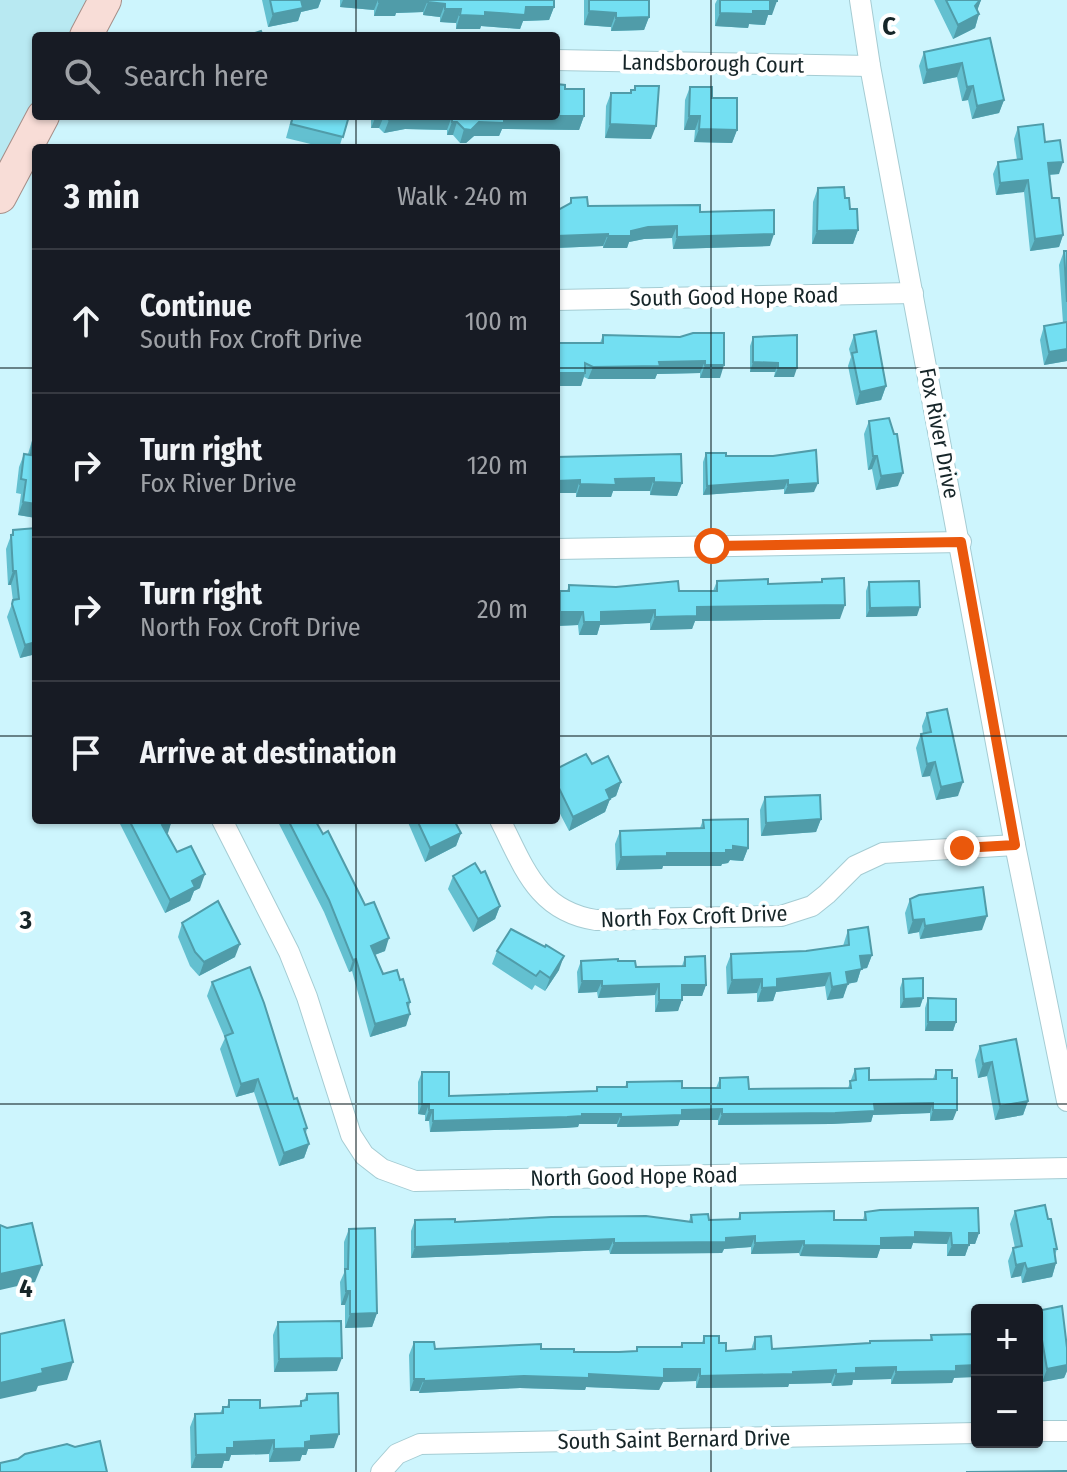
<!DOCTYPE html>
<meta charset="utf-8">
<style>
:root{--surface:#171b24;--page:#242831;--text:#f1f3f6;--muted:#9ea1a6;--line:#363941}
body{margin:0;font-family:"Fira Sans Condensed",sans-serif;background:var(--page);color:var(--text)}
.controls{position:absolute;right:24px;bottom:24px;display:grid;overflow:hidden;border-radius:8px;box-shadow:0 2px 6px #0004}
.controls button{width:72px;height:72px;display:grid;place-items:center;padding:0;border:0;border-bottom:2px solid var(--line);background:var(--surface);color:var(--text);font:40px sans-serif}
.stop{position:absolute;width:24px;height:24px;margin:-18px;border:6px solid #ea580c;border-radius:50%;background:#fff}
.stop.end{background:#ea580c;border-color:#fff;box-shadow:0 2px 8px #0008}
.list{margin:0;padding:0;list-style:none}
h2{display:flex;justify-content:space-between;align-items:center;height:104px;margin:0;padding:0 32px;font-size:34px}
h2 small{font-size:26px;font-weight:400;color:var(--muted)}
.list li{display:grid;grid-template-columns:52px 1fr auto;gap:24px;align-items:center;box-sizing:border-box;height:144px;padding:0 32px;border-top:2px solid var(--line)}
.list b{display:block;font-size:30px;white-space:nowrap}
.list p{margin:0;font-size:26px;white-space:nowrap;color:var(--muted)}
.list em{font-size:26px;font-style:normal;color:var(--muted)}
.icon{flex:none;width:44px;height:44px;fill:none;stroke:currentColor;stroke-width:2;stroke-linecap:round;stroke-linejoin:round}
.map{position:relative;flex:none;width:1067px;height:1472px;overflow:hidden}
.search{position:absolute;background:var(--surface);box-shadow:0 2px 6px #0004;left:32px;top:32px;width:528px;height:88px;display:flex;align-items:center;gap:20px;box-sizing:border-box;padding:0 28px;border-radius:8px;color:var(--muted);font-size:30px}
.panel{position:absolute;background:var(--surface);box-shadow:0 2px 6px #0004;left:32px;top:144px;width:528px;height:680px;border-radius:8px}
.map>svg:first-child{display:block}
</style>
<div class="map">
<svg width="1067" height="1472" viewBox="0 0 1067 1472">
<rect width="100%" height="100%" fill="#cdf5fd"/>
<polygon fill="#b8e9f2" points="0,0 105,0 86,36 36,36 36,116 0,197"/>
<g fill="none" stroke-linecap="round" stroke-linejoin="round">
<defs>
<g id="minor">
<polyline points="860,0 870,66 1015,845 1067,1101"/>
<polyline points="556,60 870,66"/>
<polyline points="556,300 913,293"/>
<polyline points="556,549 961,542"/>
<polyline points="222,820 289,952 307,997 351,1135 364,1155 382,1169 415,1181 1067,1168"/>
<path d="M500,820C524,867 537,911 596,920L781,916L812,906L827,894L855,866L883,853L1015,845"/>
<polyline points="1037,1431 1067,1431"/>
<polyline points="381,1472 397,1454 420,1444 977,1433"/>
</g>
<g id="primary">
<polyline points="86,36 105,0"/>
<polyline points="0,197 43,116"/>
</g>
</defs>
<use href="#minor" stroke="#a5ccd3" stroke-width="22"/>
<use href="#primary" stroke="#a68e88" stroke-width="34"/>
<use href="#minor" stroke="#fff" stroke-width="20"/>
<use href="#primary" stroke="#f8ddd7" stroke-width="32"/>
</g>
<g fill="#63c0d0">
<polygon points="262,0 321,0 318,8 301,12 298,21 268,27"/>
<polygon points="340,0 554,0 554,7 549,20 523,21 520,29 481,26 480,29 456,29 456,23 440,22 440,17 423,15 423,12 396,13 395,16 374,16 374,10 340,7"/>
<polygon points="584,0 649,0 649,17 644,30 611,31 611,27 584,25"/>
<polygon points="717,0 720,0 772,15 768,15 765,25 749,24 748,28 715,26 715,4"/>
<polygon points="934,0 981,0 977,10 979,14 975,28 953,39"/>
<polygon points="990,38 1004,100 999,113 972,119 968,100 962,101 957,77 923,84 919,66 924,52"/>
<polygon points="635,86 651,139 605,138 606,106 611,93 630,93 631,90 634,90"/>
<polygon points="690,87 712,98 737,130 732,143 694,142 695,130 684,130 685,100"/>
<polygon points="565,89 584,116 579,130 502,129 499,136 474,136 466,143 460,143 453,135 447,135 447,130 405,129 384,133 379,128 371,128 371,116 556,116"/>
<polygon points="292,116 349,116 339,148 327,148 286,138"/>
<polygon points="1018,127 1045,142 1059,174 1049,175 1052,198 1063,235 1059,247 1030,251 1024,192 996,195 993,174 998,162 1017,160 1014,139"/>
<polygon points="818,188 845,198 858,230 853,244 812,244 813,202"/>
<polygon points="571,198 588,206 700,212 770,246 673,249 672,238 644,239 629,242 627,248 603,248 603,246 556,248 556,211 569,205"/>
<polygon points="1064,251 1067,251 1067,361 1044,365 1040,340 1044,326 1063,323 1059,265"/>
<polygon points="693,333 720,378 700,378 700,373 657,374 655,379 588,379 584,377 581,386 557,343 600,343 603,335 680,337"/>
<polygon points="854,335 886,386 881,400 856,405 848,366 851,357 849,349"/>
<polygon points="753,337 794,377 774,377 775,372 750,372 750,346"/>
<polygon points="869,421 898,486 876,490 872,469 868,470 864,434"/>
<polygon points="34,434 36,518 18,515 21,494 16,493 19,467 24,454 28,454"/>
<polygon points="706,453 726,456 814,492 784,494 784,489 703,495 703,462"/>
<polygon points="556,457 682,483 677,496 650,495 650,491 613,491 611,497 576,497 576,493 556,493"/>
<polygon points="36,526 36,654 20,658 7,617 13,601 11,585 8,585 6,549 13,530 36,529"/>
<polygon points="822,579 840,619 695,621 692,629 650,630 650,623 600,625 597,635 579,635 578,625 556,626 556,601 560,591 567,591 569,585 679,591 713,591 717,581 768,584 821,582"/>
<polygon points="869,582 917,616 866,617 866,591"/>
<polygon points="927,713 958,796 936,800 930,776 922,777 916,748 921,734 923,734 922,726"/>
<polygon points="592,764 621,782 616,796 610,799 605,812 569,831 556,806 556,769"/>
<polygon points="765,797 821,819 816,832 761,836 760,810"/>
<polygon points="118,820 172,820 167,834 177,852 200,888 194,891 190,901 165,913"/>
<polygon points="277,820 315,820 385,951 375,955 383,974 410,1002 406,1026 370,1037 352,971 349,972 324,912"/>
<polygon points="407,820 454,820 461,833 456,846 425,862"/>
<polygon points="703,820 748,848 743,861 730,860 728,863 722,864 721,866 663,866 662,869 616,870 615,844 620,831 700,828"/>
<polygon points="453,876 500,906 495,919 473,932 448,889"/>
<polygon points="910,899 982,930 920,939 919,932 908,934 905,913"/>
<polygon points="182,923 235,957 199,976 190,966 178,937"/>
<polygon points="848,930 872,955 867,968 861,969 857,982 847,984 843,998 827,1000 825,986 776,992 773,1001 757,1002 757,993 727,994 726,967 731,954 806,951 843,946"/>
<polygon points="545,947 559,970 545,991 535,985 532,990 492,964 497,951"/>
<polygon points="685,957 706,985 702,996 682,996 678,1011 655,1012 655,995 598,998 597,992 578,993 577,972 581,961 618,961 636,967 682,966"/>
<polygon points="903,979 923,998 920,1007 900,1008 900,988"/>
<polygon points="212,982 294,1099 307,1128 306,1133 309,1144 304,1158 279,1166 254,1092 236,1097 220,1049 225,1038 207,996"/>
<polygon points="928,998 956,1022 953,1031 925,1031 925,1008"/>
<polygon points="980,1046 1028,1101 1023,1115 995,1120 987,1076 978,1078 975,1060"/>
<polygon points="855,1069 869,1080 933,1079 936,1070 953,1120 930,1121 930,1113 873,1115 871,1122 831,1124 718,1125 718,1120 680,1120 678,1126 617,1127 617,1124 579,1124 578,1127 564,1128 430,1132 429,1121 425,1121 425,1115 418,1114 418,1082 422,1072 449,1096 596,1092 597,1087 625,1087 627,1082 682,1088 716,1088 720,1078 749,1089 848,1088"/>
<polygon points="1015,1211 1048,1219 1057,1249 1055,1255 1056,1263 1052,1277 1022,1283 1021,1276 1011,1278 1008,1261 1013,1248 1015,1248 1010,1224"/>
<polygon points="865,1212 979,1233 975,1244 969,1244 965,1256 947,1256 947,1244 913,1243 911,1249 880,1249 877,1258 800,1256 799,1253 751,1254 751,1247 724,1249 722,1253 610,1254 609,1250 411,1258 411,1231 415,1220 455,1222 689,1221 691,1215 709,1220 738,1219 740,1213 834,1220 863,1220"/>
<polygon points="349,1229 377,1313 372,1327 345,1328 345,1305 341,1305 340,1282 344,1273 344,1242"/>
<polygon points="1037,1311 1067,1348 1067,1371 1064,1378 1042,1382 1037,1353"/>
<polygon points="278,1322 337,1371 274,1372 273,1335"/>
<polygon points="931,1335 954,1378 952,1383 891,1384 891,1379 853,1380 852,1385 832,1386 831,1383 789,1384 788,1387 696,1388 696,1381 663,1382 659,1390 586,1387 585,1390 520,1388 419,1393 419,1391 410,1391 409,1355 414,1342 435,1349 541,1349 574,1352 619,1352 636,1351 637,1347 680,1347 682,1343 702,1343 704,1336 719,1343 726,1351 751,1350 755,1337 772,1349 869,1343 870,1341 930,1340"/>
<polygon points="307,1394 334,1448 308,1449 306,1455 302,1455 300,1461 269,1462 269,1454 231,1455 229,1461 224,1461 222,1468 191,1468 190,1427 195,1414 220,1413 223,1407 227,1407 229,1400 260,1408 299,1406 301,1401 304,1400"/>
</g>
<g fill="#509ca9">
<polygon points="301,0 321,0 318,8 301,12 298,21 268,27 273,14"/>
<polygon points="343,0 378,0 374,10 340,7"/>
<polygon points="400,0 428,0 423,12 396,13 395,16 374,16 379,2"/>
<polygon points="980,0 981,0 977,11 979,14 975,28 953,39 958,25"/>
<polygon points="770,1 777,1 772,15 768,15 765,25 749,24 748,28 715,26 720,13 753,11"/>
<polygon points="428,2 445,4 440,17 423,15"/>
<polygon points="526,7 554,7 549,20 523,21 520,29 481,26 480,29 456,29 460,15"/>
<polygon points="445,9 461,9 456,23 440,22"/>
<polygon points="589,11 616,13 611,27 584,25"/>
<polygon points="649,17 644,30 611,31 616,18"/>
<polygon points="962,63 957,77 923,84 927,70"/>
<polygon points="973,86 968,100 962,101 967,87"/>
<polygon points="1004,100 999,113 972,119 977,106"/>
<polygon points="376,116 384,116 379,128 371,128"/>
<polygon points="408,116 452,116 447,130 405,129 384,133 389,120"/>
<polygon points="504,116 584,116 579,130 502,129 499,136 474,136 466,143 460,143 464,129 479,122"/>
<polygon points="689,116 700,116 695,130 684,130"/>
<polygon points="452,122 457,122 453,135 447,135"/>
<polygon points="610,124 656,126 651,139 605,138"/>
<polygon points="699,129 737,130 732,143 694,142"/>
<polygon points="1063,162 1059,174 1043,175 1048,163"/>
<polygon points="1028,180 1024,192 996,195 1000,183"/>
<polygon points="677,226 672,238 644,239 629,242 627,248 603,248 608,236 648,227"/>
<polygon points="858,230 853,244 812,244 817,231"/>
<polygon points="608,234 603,246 556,248 556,236"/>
<polygon points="774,234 770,246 673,249 677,237"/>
<polygon points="1063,235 1059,247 1030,251 1035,239"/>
<polygon points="1067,349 1067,361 1044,365 1049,352"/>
<polygon points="705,361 700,373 657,374 655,379 588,379 593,367 659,362"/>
<polygon points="753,362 778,363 775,372 750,372"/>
<polygon points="705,365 724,365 720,378 700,378"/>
<polygon points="778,368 797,368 794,377 774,377"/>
<polygon points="556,373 585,373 581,386 556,386"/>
<polygon points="886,386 881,400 856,405 860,392"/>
<polygon points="873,456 877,456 872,469 868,470"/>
<polygon points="903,473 898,486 876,490 881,476"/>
<polygon points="654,478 650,491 613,491 611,497 576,497 580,484 615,479"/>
<polygon points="580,480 576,493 556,493 556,481"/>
<polygon points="788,480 784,489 703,495 707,486"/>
<polygon points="654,482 682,483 677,496 650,495"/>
<polygon points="818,483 814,492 784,494 788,485"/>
<polygon points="23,502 36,504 36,518 18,515"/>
<polygon points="13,571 16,571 11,585 8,585"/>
<polygon points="845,605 840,619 695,621 692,629 650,630 655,617 697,607"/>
<polygon points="920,607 917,616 866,617 870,608"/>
<polygon points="655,610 650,623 600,625 597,635 579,635 584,622 601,612"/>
<polygon points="560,612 583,612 578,625 556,626"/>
<polygon points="36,642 36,654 20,658 25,645"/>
<polygon points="935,762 930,776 922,777 927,764"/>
<polygon points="621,782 616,796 610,799 605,812 569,831 573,817 606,790"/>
<polygon points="963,782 958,796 936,800 941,787"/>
<polygon points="821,819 816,832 761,836 766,823"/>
<polygon points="172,820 168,833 158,838 162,825"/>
<polygon points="461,833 456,846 425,862 430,848"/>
<polygon points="733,846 748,848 743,861 730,860 728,863 722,864 721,866 663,866 662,869 616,870 621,857 667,853 726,850"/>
<polygon points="205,874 200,888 194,891 190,901 165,913 170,900 192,881"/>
<polygon points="500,906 495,919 473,932 478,919"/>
<polygon points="987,916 982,930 920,939 925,926"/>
<polygon points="924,919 919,932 908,934 913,920"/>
<polygon points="389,938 385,951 366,958 371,946"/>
<polygon points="240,944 235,957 199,976 204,962"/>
<polygon points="872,955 867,968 861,969 857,982 841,985 846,972 860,956"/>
<polygon points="564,956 559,970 545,991 550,978"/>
<polygon points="356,959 352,971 349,972 353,960"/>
<polygon points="830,973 825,986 776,992 773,1001 757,1002 762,988 777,979"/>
<polygon points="762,979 757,993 727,994 732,980"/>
<polygon points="582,981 602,981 597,992 578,993"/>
<polygon points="659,984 655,995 598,998 602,986"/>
<polygon points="848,984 843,998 827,1000 832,987"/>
<polygon points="682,985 706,985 702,996 678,996"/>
<polygon points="923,998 920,1007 900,1008 904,999"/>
<polygon points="659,1000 682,1000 678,1011 655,1012"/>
<polygon points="410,1014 406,1026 370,1037 375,1024"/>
<polygon points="928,1022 956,1022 953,1031 925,1031"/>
<polygon points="992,1062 987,1076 978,1078 983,1064"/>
<polygon points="258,1079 254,1092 236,1097 241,1084"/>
<polygon points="1028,1101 1023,1115 995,1120 1000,1106"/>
<polygon points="933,1103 930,1113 873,1115 871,1122 831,1124 718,1125 722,1114 874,1104"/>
<polygon points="422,1104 429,1104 425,1115 418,1114"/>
<polygon points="722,1109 718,1120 680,1120 678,1126 617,1127 621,1117 682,1110"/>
<polygon points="429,1110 433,1110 429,1121 425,1121"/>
<polygon points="933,1110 957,1110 953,1120 930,1121"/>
<polygon points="582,1114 621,1114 617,1124 579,1124 578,1127 564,1128 430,1132 433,1121"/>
<polygon points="309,1144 304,1158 279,1166 284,1153"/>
<polygon points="915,1232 951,1233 947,1244 913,1243 911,1249 880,1249 877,1258 800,1256 804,1245 881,1238"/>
<polygon points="969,1233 979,1233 975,1244 965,1244"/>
<polygon points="755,1236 751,1247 724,1249 722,1253 610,1254 614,1243"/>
<polygon points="614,1239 609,1250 411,1258 415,1247"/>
<polygon points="804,1241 799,1253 751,1254 755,1243"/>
<polygon points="952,1245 969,1245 965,1256 947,1256"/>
<polygon points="1025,1263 1021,1276 1011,1278 1016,1265"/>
<polygon points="1056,1263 1052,1277 1022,1283 1027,1269"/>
<polygon points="42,1265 35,1282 0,1290 0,1274"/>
<polygon points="346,1291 350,1291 345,1305 341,1305"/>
<polygon points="377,1313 372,1327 345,1328 350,1314"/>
<polygon points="342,1358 337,1371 274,1372 279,1359"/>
<polygon points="73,1362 67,1380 38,1386 36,1391 0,1399 0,1383 42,1369"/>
<polygon points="977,1365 977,1377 954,1378 952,1383 891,1384 896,1372 956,1366"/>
<polygon points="1067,1365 1067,1371 1064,1378 1042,1382 1047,1369"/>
<polygon points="896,1367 891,1379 853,1380 852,1385 832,1386 836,1374 856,1368"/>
<polygon points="664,1369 700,1369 696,1381 663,1382 659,1390 586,1387 585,1390 520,1388 419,1393 424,1381 589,1374"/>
<polygon points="836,1370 831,1383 789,1384 788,1387 696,1388 700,1376"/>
<polygon points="414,1379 424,1379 419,1391 410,1391"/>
<polygon points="339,1434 334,1448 308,1449 306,1455 302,1455 300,1461 269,1462 274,1449 305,1442 311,1436"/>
<polygon points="274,1440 269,1454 231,1455 229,1461 224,1461 222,1468 191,1468 196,1455 227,1448 234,1442"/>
</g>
<g fill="#73dff2" stroke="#509ca9" stroke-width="2">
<polygon points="270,0 301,0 303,8 273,14"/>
<rect x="379" y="0" width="21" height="2"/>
<polygon points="428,0 554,0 554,7 526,7 525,15 485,12 485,16 460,15 461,9 445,9 445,4 428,2"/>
<polygon points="589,0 649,0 649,17 616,18 616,13 589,11"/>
<polygon points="720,0 777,0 777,1 770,1 770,11 753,11 753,14 720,13"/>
<polygon points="946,0 980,0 975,6 979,14 958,25"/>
<polygon points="261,31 263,36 246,36"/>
<polygon points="990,38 1004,100 977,106 973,86 967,87 962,63 927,70 924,52"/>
<polygon points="556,84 565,85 565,89 584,89 584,116 556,116"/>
<polygon points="635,86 659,86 656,126 610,124 611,93 631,93 631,90 635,90"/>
<polygon points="690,87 712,87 712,98 737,98 737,130 699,129 700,116 689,116"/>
<polygon points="293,116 349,116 343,137 291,124"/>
<polygon points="385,116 408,116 389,120"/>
<polygon points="430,116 504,116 504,123 479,122 471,130 464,129 457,122 452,122 452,116"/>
<polygon points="1043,124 1045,142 1060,140 1063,162 1048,163 1052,198 1059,198 1063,235 1035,239 1028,180 1000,183 998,162 1022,159 1018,127"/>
<polygon points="844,187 845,198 849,198 850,209 857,209 858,230 817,231 818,188"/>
<polygon points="587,197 588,206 700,205 700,212 774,210 774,234 677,237 677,226 648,227 631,231 631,236 608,236 608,234 556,236 556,211 571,203 571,198"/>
<polygon points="1064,251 1067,251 1067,302"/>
<polygon points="1067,322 1067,349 1049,352 1044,326"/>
<polygon points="876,331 886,386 860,392 852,353 857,352 854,335"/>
<polygon points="693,333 724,333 724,365 705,365 705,361 659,362 660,366 593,367 585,363 585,373 556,373 556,337 557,337 557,343 603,343 603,335 680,337"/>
<polygon points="797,335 797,368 778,368 778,363 753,362 753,337"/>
<polygon points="889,418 894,434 897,434 903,473 881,476 877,456 873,456 869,421"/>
<polygon points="34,434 36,435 36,504 23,502 26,480 21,479 24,454 31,455"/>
<polygon points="816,450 818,483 788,485 788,480 707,486 706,453 726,453 726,456 773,456"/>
<polygon points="681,454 682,483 654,482 654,478 615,479 616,485 580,484 580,480 556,481 556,457"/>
<polygon points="36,528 36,642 25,645 12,604 13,600 19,599 16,571 13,571 11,535 13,535 13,530"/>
<polygon points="844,578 845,605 697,607 697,616 655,617 655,610 601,612 601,622 584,622 583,612 560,612 560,591 569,591 569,585 616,587 678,581 679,591 717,591 717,581 768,579 768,584 822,582 822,579"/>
<polygon points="919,581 920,607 870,608 869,582"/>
<polygon points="947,709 963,782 941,787 935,762 927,764 921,734 931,732 927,713"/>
<polygon points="586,754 592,764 608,756 621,782 606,790 610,799 573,817 556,782 556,769"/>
<polygon points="820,795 821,819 766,823 765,797"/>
<polygon points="748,819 748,848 733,846 733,850 726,850 726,853 667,853 667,856 621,857 620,831 704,828 703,820"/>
<polygon points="129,820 172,820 162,825 177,852 191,846 205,874 192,881 195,887 170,900"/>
<polygon points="288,820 315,820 323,834 328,831 365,905 374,902 389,938 371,946 383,974 397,970 400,980 403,979 410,1002 407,1003 410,1014 375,1024 356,959 353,960 329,900"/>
<polygon points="417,820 454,820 461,833 430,848"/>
<polygon points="475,863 481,873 485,871 500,906 478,919 453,876"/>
<polygon points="983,887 987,916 925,926 924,919 913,920 910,899 919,895"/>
<polygon points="218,901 240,944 204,962 195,952 182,923"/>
<polygon points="868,927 872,955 860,956 862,969 846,972 848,984 832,987 830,973 777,979 777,987 762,988 762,979 732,980 731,954 806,951 849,945 848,930"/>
<polygon points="511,929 545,947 546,945 564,956 550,978 540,971 536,976 497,951"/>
<polygon points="705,956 706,985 682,985 682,1000 659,1000 659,984 602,986 602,981 582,981 581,961 618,959 618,961 635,961 636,967 685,966 685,957"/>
<polygon points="250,967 264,1003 294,1099 297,1098 307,1128 304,1129 309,1144 284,1153 258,1079 241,1084 225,1036 233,1033 212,982"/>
<polygon points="923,978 923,998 904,999 903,979"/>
<polygon points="928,998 956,999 956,1022 928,1022"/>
<polygon points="1016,1039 1028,1101 1000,1106 992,1062 983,1064 980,1046"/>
<polygon points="869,1068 869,1080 936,1079 936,1070 952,1070 952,1078 957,1078 957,1110 933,1110 933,1103 874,1104 875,1111 835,1113 722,1114 722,1109 682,1110 682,1115 621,1117 621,1114 582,1114 582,1116 567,1117 433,1121 433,1110 429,1110 429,1104 422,1104 422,1072 449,1072 449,1096 597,1091 597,1087 627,1087 627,1082 682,1081 682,1088 720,1088 720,1078 748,1077 749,1089 851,1088 850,1081 856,1080 855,1069"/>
<polygon points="1045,1205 1048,1219 1051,1219 1057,1249 1054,1249 1056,1263 1027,1269 1025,1263 1016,1265 1013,1248 1022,1246 1015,1211"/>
<polygon points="978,1208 979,1233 969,1233 969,1245 952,1245 951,1233 915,1232 915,1237 881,1238 881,1246 804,1245 804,1241 755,1243 755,1236 726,1238 726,1242 614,1243 614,1239 415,1247 415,1220 455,1219 455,1222 551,1217 646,1216 692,1222 691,1215 708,1214 709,1220 740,1219 740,1213 834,1211 834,1220 866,1220 865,1212 880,1210"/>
<polygon points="32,1223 42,1265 0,1274 0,1225 7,1228"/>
<polygon points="375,1228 377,1313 350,1314 350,1291 346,1291 345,1269 348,1269 349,1229"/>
<polygon points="1062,1306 1067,1348 1067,1365 1047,1369 1037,1311"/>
<polygon points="64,1320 73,1362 42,1369 43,1373 0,1383 0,1334"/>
<polygon points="341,1321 342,1358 279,1359 278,1322"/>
<polygon points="977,1334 977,1365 956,1366 956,1371 896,1372 896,1367 856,1368 856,1373 836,1374 836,1370 793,1372 793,1374 700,1376 700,1369 664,1369 664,1378 589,1374 589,1378 524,1376 424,1381 424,1379 414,1379 414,1342 434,1342 435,1349 541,1344 541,1349 574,1349 574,1352 619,1352 637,1351 637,1347 682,1347 682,1343 704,1343 704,1336 719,1336 719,1343 726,1343 726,1351 755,1349 755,1337 771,1336 772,1349 870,1343 870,1341 932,1340 931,1335"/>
<polygon points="338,1393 339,1434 311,1436 311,1441 305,1442 305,1448 274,1449 274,1440 234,1442 234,1448 227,1448 227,1454 196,1455 195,1414 223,1413 223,1407 229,1407 229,1400 260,1400 260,1408 301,1406 301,1401 307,1400 307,1394"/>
<polygon points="100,1441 107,1472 0,1472 0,1463 18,1459 25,1454 67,1444 75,1447"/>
<polygon points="1067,1471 1067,1472 966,1472"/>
</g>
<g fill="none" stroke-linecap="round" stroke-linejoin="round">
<polyline stroke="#ea580c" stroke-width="10" points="712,546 961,542 1015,845 962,848"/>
</g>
<path fill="none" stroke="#162528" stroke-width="2" stroke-opacity="0.55" d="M356,0V36M711,0V1472M356,116V148M0,368H36M556,368H1067M0,736H36M556,736H1067M356,820V1472M0,1104H1067"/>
<g text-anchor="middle" stroke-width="8" stroke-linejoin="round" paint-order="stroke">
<g font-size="22" fill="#162528" stroke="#fff">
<text transform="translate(713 63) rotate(1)" y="8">Landsborough Court</text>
<text transform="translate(734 296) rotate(-1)" y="8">South Good Hope Road</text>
<text transform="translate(940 433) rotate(79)" y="8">Fox River Drive</text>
<text transform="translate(694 916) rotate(-2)" y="8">North Fox Croft Drive</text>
<text transform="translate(634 1176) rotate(-1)" y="8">North Good Hope Road</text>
<text transform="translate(674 1439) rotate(-1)" y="8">South Saint Bernard Drive</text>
</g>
</g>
<g font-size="26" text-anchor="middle" font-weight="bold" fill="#162528" stroke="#fff" stroke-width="8" stroke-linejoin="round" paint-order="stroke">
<text x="889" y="35">C</text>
<text x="26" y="929">3</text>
<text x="26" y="1297">4</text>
</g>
</svg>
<div class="controls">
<button>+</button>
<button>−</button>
</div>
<div class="stop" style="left:712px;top:546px"></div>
<div class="stop end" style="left:962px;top:848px"></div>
<div class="search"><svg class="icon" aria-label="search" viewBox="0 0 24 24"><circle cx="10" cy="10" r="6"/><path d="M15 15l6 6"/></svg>Search here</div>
<section class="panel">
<h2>3 min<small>Walk · 240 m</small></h2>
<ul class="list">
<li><svg class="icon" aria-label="ahead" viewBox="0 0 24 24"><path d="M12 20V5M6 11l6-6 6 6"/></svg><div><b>Continue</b><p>South Fox Croft Drive</p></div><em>100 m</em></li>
<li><svg class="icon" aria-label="right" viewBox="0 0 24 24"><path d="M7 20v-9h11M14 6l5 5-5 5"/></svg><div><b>Turn right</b><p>Fox River Drive</p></div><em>120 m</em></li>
<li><svg class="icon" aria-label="right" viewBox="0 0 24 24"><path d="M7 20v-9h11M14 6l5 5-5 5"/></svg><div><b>Turn right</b><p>North Fox Croft Drive</p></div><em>20 m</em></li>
<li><svg class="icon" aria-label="arrive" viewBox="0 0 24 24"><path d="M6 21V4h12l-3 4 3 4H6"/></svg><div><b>Arrive at destination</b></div></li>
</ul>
</section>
</div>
